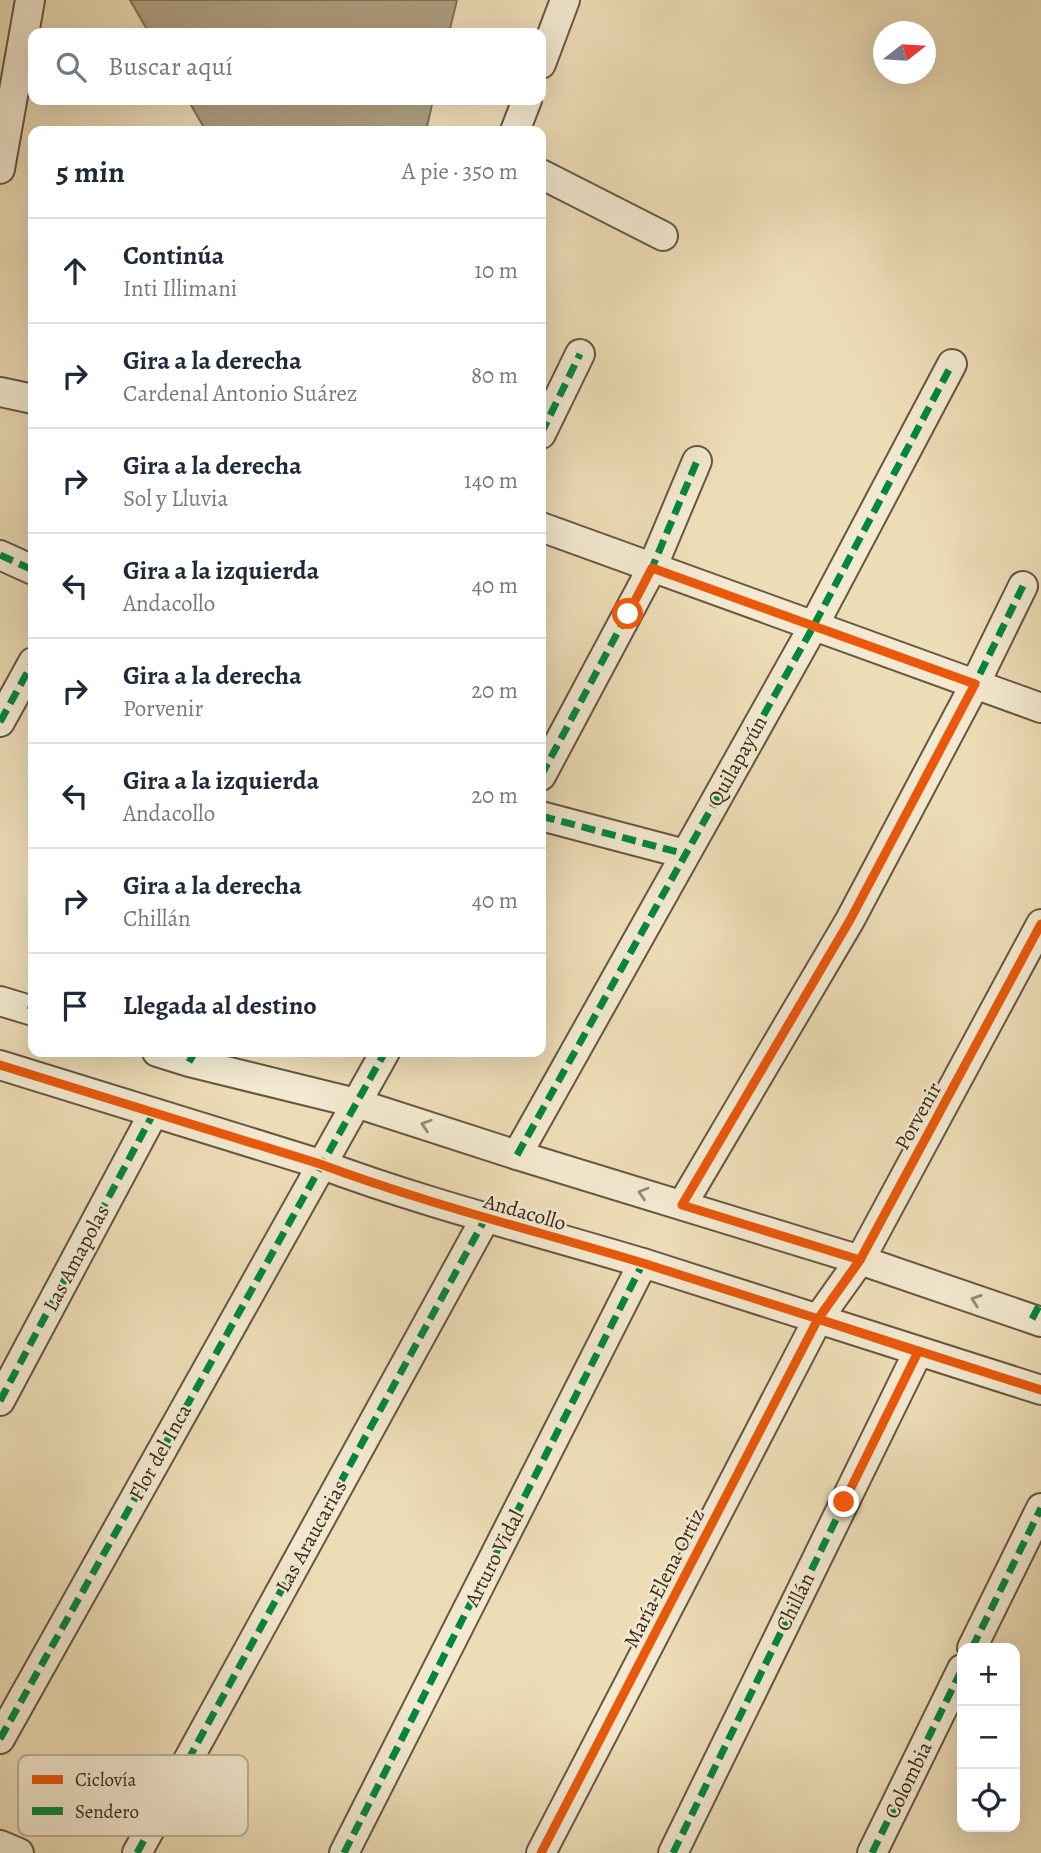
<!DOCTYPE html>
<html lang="es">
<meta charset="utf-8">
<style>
:root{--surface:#fff;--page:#f2f2f3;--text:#1f2937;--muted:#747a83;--line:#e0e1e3}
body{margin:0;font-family:Alegreya,serif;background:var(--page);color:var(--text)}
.controls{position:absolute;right:21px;bottom:21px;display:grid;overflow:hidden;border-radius:14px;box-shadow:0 7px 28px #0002}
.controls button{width:63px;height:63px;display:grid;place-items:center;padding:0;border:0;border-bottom:2px solid var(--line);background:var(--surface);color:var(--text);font:35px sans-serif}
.compass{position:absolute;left:873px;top:21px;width:63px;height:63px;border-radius:50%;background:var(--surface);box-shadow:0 7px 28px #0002;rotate:73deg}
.stop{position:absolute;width:21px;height:21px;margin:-16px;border:5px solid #ea580c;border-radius:50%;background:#fff}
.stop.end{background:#ea580c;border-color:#fff;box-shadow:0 2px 7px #0008}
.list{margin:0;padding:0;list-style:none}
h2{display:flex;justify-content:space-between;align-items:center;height:91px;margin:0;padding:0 28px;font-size:30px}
h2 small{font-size:23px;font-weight:400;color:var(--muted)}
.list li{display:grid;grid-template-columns:46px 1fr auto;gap:21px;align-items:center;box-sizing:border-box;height:105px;padding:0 28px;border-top:2px solid var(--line)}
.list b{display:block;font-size:26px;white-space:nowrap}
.list p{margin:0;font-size:23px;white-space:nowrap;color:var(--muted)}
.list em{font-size:23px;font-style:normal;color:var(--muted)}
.icon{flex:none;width:38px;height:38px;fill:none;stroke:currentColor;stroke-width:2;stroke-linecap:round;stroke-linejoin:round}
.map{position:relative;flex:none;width:1041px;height:1853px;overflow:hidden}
.search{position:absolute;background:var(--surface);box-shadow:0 7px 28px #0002;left:28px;top:28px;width:518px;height:77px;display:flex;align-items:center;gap:18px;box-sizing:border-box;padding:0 24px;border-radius:14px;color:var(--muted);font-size:26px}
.panel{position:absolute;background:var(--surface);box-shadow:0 7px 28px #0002;left:28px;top:126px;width:518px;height:931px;border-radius:14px}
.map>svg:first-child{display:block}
</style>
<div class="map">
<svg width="1041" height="1853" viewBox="0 0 1041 1853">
<rect width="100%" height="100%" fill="#edddb7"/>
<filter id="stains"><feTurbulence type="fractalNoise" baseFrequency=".00286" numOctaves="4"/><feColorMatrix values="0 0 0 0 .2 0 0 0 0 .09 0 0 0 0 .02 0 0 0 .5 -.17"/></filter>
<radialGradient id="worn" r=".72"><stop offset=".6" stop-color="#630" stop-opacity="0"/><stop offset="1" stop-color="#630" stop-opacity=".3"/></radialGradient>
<g fill="#afa081" stroke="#7f7157" stroke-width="2">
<polygon points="130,0 457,0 449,33 149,33"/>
<polygon points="188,100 433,100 426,131 206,131"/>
</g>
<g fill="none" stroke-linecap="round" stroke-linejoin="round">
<defs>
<g id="minor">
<polyline points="541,64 565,0"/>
<polyline points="515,131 527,100"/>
<polyline points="0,169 30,0"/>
<polyline points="541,174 663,236"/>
<polyline points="0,392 33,399"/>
<polyline points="541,434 580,354"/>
<polyline points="541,527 1041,708"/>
<polyline points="0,555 33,570"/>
<polyline points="0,722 33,662"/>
<polyline points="541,776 652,568 697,461"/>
<polyline points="541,816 685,854"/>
<polyline points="0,1001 33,1011"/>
<polyline points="157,1052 189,1062 356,1103 517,1155 860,1260 1041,1322"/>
<path d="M0,1065L320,1164C427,1204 537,1231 646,1264C778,1305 909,1349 1041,1390"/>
<polyline points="517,1155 813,627 952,364"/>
<polyline points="682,1205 850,920 975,684 1023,586"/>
<polyline points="0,1401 153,1114"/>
<polyline points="972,1648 1041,1508"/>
<polyline points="0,1739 385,1052"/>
<polyline points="0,1845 19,1853"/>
<polyline points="137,1853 485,1219"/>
<polyline points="344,1853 643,1263"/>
<polyline points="541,1853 818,1319 860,1260 1041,924"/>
<polyline points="673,1853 918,1352"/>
<polyline points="872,1853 962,1669"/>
</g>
</defs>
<use href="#minor" stroke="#655740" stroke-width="32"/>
<use href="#minor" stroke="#f3e9d0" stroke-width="28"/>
<g stroke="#00873e" stroke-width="7" stroke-dasharray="14 7" stroke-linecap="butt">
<polyline points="541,434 580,354"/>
<polyline points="0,555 33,570"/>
<polyline points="0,722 33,662"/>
<polyline points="541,776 652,568 697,461"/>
<polyline points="541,816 685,854"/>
<polyline points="30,1010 33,1003"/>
<polyline points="189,1062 195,1052"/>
<polyline points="517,1155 813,627 952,364"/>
<polyline points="682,1205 850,920 975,684 1023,586"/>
<polyline points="1032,1319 1041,1302"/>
<polyline points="0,1401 153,1114"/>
<polyline points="972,1648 1041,1508"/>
<polyline points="0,1739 385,1052"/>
<polyline points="137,1853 485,1219"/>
<polyline points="344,1853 643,1263"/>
<polyline points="673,1853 918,1352"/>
<polyline points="872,1853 962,1669"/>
</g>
<defs>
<g id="cycleway">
<path d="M0,1065L320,1164C427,1204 537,1231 646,1264C778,1305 909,1349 1041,1390"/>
<polyline points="541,1853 818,1319 860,1260 1041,924"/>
</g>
</defs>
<use href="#cycleway" stroke="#f3e9d0" stroke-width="13"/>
<use href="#cycleway" stroke="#e8590c" stroke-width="9"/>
</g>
<defs><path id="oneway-chevron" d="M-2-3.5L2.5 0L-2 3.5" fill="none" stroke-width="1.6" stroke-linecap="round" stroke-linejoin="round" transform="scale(1.75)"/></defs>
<g stroke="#968a74">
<use href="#oneway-chevron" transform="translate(426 1125) rotate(-162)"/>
<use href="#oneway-chevron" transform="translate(643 1193) rotate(-163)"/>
<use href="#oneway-chevron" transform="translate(976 1300) rotate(-161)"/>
</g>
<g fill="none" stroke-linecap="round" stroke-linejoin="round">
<polyline stroke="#ea580c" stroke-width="9" points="628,614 652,568 975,684 850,920 682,1205 860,1260 818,1319 918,1352 844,1502"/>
</g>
<g text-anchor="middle" stroke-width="5" stroke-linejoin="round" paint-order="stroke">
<g font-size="21" fill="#382a19" stroke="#f3e9d0">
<text transform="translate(737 761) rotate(-61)" y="7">Quilapayún</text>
<text transform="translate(918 1116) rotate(-61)" y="7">Porvenir</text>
<text transform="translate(525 1212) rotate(16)" y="7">Andacollo</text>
<text transform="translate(76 1258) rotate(-62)" y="7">Las Amapolas</text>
<text transform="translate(160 1452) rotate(-61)" y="7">Flor del Inca</text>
<text transform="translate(311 1536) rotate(-61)" y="7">Las Araucarias</text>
<text transform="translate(494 1558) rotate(-63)" y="7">Arturo Vidal</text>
<text transform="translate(664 1578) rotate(-63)" y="7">María Elena Ortiz</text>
<text transform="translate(795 1602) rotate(-64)" y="7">Chillán</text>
<text transform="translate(908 1780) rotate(-64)" y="7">Colombia</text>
</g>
</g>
<rect x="18" y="1755" width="230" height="81" rx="10" fill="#f3e9d0" stroke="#bbb099" stroke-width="2"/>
<rect x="32" y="1775" width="31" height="9" fill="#e8590c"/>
<rect x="32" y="1807" width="31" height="8" fill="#00873e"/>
<g font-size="19" fill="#382a19">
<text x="75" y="1786">Ciclovía</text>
<text x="75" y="1818">Sendero</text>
</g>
<rect width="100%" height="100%" filter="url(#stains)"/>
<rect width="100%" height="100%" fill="url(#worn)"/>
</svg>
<div class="controls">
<button>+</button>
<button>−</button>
<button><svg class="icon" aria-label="locate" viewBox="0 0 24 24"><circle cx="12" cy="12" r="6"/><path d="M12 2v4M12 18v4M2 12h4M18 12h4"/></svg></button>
</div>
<svg class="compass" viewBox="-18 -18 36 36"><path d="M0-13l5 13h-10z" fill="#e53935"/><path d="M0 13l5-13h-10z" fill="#747a83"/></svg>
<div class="stop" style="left:628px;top:614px"></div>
<div class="stop end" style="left:844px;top:1502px"></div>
<div class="search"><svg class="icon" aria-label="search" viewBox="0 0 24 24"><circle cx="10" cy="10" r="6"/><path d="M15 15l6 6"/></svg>Buscar aquí</div>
<section class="panel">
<h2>5 min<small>A pie · 350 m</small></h2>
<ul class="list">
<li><svg class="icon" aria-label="ahead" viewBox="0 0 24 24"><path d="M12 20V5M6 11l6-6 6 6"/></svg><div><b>Continúa</b><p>Inti Illimani</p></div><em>10 m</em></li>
<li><svg class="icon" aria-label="right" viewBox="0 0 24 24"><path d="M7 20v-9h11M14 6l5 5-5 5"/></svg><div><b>Gira a la derecha</b><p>Cardenal Antonio Suárez</p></div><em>80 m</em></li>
<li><svg class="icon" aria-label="right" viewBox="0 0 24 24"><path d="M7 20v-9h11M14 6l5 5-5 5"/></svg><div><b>Gira a la derecha</b><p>Sol y Lluvia</p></div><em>140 m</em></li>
<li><svg class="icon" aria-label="left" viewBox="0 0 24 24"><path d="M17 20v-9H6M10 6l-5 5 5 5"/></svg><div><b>Gira a la izquierda</b><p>Andacollo</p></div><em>40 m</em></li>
<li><svg class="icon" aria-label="right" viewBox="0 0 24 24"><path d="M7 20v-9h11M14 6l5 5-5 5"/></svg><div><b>Gira a la derecha</b><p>Porvenir</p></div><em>20 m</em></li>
<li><svg class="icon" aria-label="left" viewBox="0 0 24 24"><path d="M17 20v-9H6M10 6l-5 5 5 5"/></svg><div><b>Gira a la izquierda</b><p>Andacollo</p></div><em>20 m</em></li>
<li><svg class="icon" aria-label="right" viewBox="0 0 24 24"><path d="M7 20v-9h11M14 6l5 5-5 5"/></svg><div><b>Gira a la derecha</b><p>Chillán</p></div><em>40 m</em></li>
<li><svg class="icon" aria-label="arrive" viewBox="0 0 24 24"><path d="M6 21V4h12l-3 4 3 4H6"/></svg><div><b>Llegada al destino</b></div></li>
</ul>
</section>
</div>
